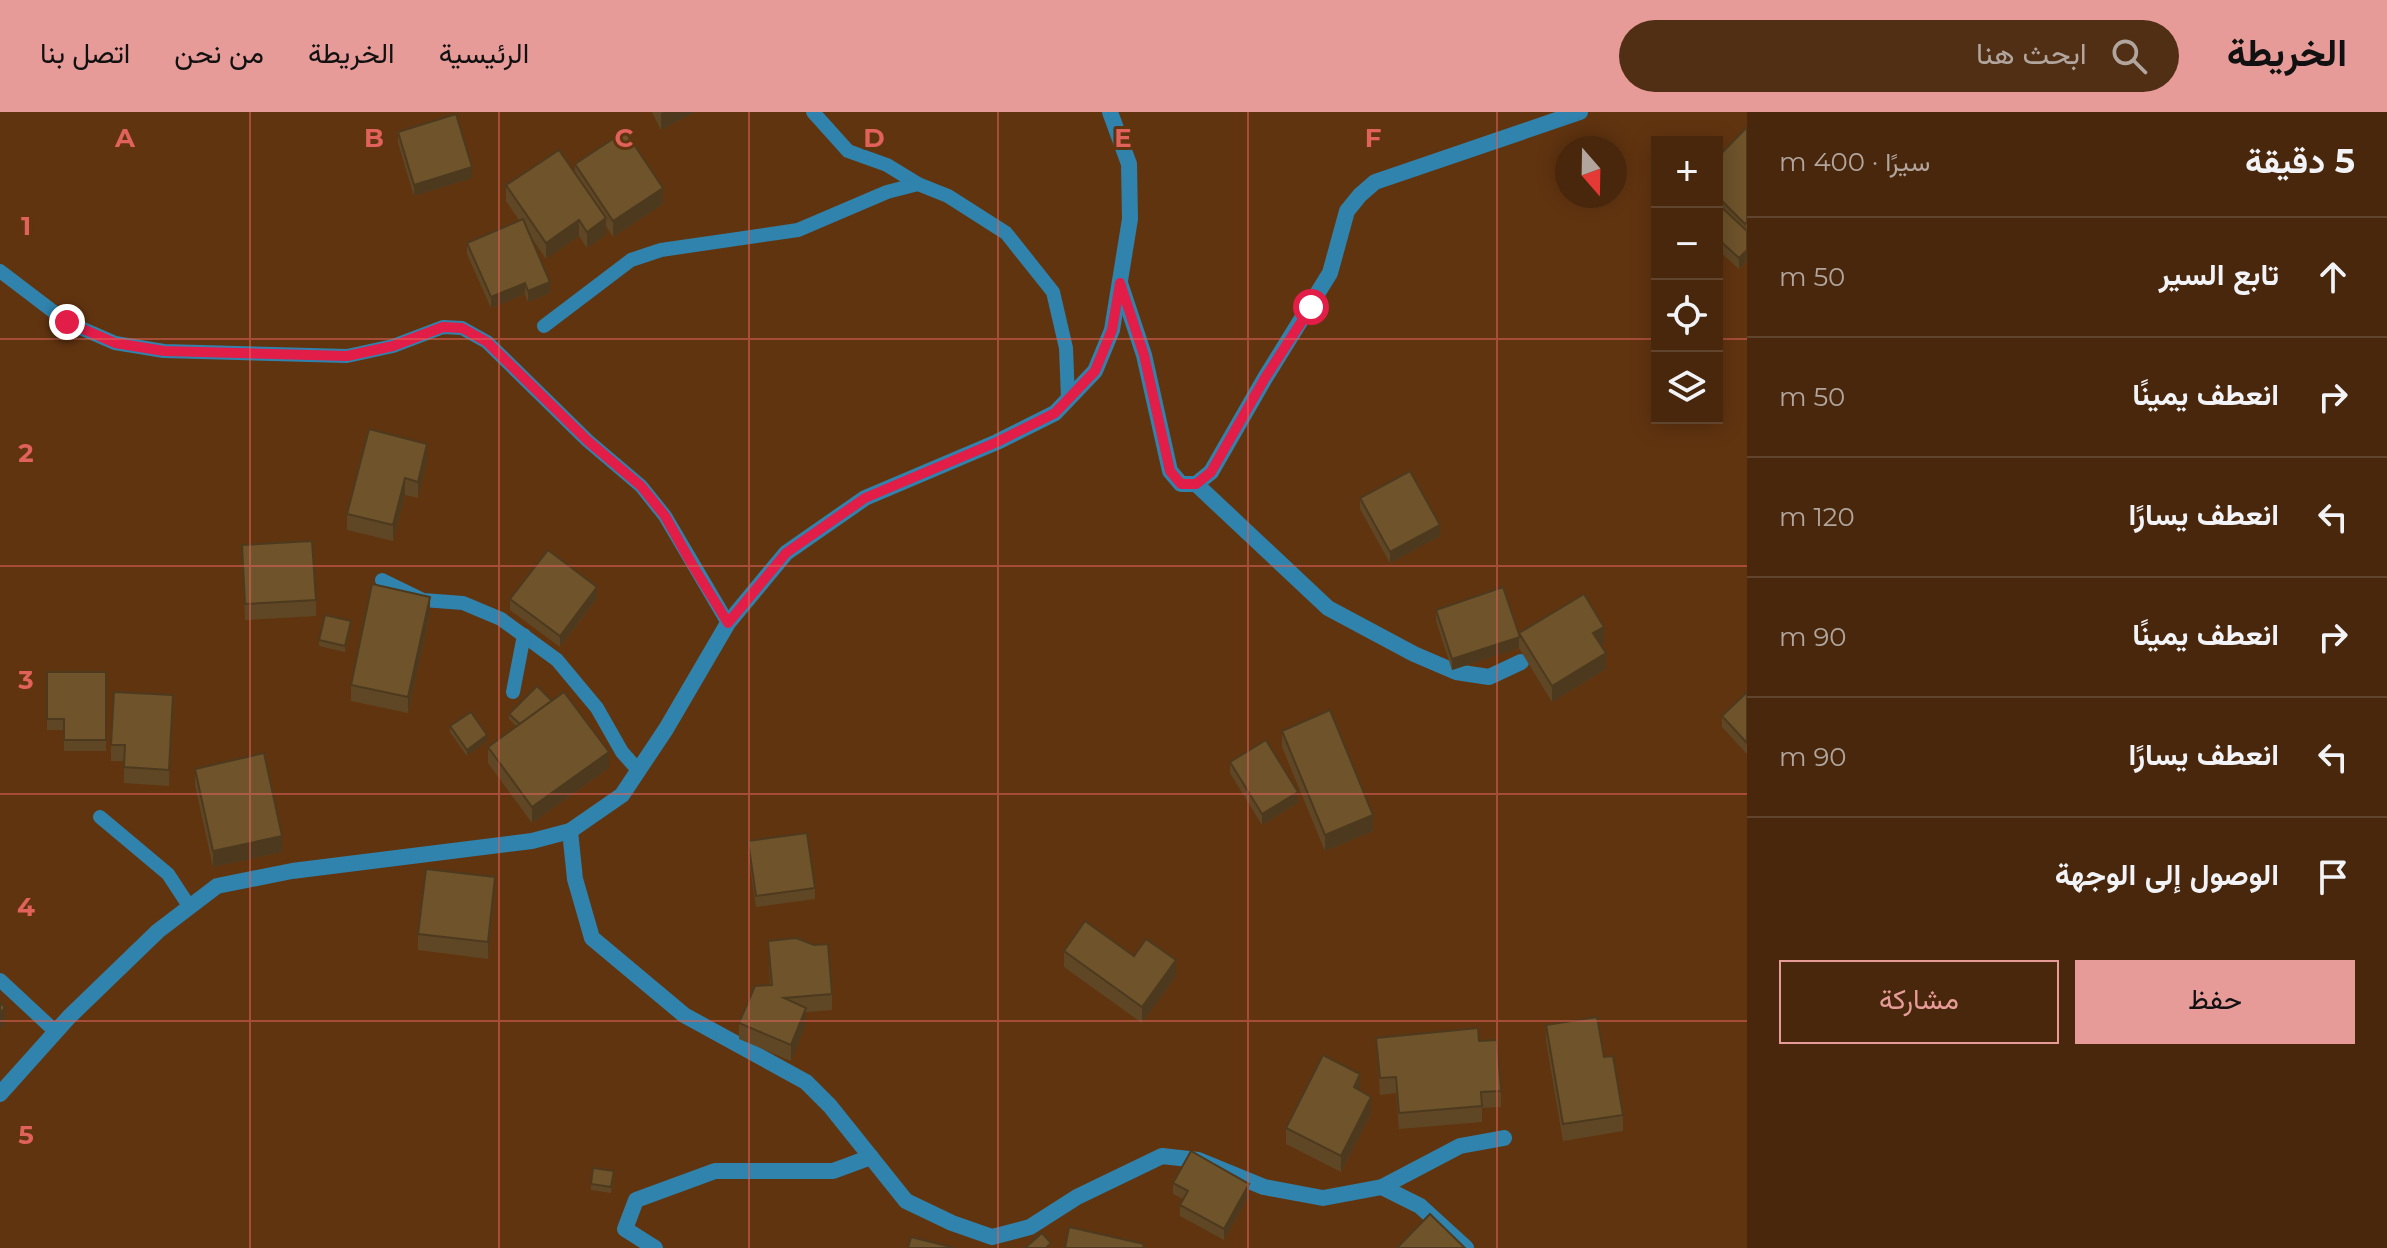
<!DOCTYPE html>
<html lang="ar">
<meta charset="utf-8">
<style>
:root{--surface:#49270c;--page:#502f15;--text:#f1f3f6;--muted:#b1a59d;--line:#61442d;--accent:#e69b98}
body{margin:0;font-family:Montserrat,Vazirmatn,sans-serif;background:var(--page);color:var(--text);direction:rtl}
.controls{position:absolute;right:24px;top:24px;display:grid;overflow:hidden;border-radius:0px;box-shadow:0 4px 20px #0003}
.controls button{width:72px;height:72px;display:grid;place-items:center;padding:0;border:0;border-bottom:2px solid var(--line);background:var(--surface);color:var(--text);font:40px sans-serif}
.compass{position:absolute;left:1555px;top:24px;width:72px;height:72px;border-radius:50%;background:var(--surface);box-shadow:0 4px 20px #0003;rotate:160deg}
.stop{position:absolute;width:24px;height:24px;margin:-18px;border:6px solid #e11d48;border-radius:50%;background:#fff}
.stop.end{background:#e11d48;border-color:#fff;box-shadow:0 2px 8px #0008}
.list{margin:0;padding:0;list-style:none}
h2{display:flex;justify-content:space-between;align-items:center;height:104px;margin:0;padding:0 32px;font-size:34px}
h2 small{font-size:26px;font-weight:400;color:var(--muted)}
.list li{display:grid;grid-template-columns:52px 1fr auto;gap:24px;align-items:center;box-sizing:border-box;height:120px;padding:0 32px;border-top:2px solid var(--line)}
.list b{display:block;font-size:30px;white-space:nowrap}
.list em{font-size:26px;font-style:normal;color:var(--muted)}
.actions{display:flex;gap:16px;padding:24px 32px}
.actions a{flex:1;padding:18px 0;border:2px solid var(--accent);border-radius:0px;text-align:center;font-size:28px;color:var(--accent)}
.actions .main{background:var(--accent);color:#111}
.icon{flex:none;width:44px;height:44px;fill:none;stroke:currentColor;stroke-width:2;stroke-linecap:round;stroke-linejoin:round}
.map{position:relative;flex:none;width:1747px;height:1136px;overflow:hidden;direction:ltr}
header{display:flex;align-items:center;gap:48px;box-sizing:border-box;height:112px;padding:0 40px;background:var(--accent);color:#111}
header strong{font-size:38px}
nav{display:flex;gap:44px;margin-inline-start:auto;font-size:28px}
.search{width:560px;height:72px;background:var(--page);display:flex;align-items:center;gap:20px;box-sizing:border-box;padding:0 28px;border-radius:44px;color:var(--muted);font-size:30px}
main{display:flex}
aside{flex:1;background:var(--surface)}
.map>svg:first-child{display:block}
</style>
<header>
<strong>الخريطة</strong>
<div class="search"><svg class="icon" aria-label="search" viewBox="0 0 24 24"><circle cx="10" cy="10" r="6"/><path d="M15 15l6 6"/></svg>ابحث هنا</div>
<nav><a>الرئيسية</a><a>الخريطة</a><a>من نحن</a><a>اتصل بنا</a></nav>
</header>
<main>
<aside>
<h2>5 دقيقة<small>سيرًا · 400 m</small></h2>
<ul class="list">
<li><svg class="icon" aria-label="ahead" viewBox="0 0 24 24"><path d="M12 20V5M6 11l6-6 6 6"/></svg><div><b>تابع السير</b></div><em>50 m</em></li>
<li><svg class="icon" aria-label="right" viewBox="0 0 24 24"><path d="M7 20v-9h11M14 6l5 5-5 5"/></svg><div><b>انعطف يمينًا</b></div><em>50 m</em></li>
<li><svg class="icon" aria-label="left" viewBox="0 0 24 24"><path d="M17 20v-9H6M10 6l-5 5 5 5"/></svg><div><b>انعطف يسارًا</b></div><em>120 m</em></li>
<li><svg class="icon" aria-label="right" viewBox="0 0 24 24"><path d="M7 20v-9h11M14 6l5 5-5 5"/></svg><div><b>انعطف يمينًا</b></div><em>90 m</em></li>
<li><svg class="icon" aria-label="left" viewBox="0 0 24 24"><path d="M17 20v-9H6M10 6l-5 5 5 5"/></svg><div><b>انعطف يسارًا</b></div><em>90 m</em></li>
<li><svg class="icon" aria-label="arrive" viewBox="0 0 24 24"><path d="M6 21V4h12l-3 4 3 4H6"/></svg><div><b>الوصول إلى الوجهة</b></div></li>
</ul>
<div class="actions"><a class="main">حفظ</a><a>مشاركة</a></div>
</aside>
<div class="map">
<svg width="1747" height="1136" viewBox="0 0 1747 1136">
<rect width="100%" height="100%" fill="#613410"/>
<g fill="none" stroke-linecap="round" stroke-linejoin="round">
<g stroke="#2f83ad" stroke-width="14">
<polyline points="813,0 848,39 887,53 918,72"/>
<polyline points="0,159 67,210 115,231 164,239 347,244 393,234 443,215 462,216 487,230 588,329 641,374 665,404 728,511"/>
<polyline points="544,214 631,148 661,138 798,118 887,80 918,72 948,84 1006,121 1053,180 1066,236 1068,287"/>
<polyline points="382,468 423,488 463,491 501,507 557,548 597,596 622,640 638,658"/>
<polyline points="513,580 524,523"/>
<polyline points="100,705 168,762 189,794"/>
<polyline points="0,868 56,920"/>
</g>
<g stroke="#2f83ad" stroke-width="16">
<polyline points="1120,171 1144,243 1170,359 1181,372 1196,372 1211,360 1265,266 1330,161 1347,99 1360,83 1375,70 1580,0"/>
<polyline points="1196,372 1328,496 1414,542 1456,560 1489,565 1521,550"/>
<polyline points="570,719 575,767 592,826 684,903 806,970 830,994 906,1089 952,1111 992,1125 1030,1115 1077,1085 1162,1044 1198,1048 1264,1075 1323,1086 1382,1075 1460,1034 1504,1026"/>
<polyline points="1382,1075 1420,1094 1466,1136"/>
<polyline points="655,1136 625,1117 636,1088 715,1059 833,1059 871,1045"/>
</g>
<polyline stroke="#2f83ad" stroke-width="16" points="0,982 69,905 158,819 217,774 292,759 532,729 570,719 622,683 666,617 728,511 786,441 865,386 997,330 1055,301 1095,259 1112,218 1130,107 1129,52 1110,0"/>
</g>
<g fill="#5f4725">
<polygon points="652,0 695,0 661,18"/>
<polygon points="1747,15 1747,149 1739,157 1717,137 1717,46"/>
<polygon points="398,20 472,66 414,84 398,31"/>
<polygon points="575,52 663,92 613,125 606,114 606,123 587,136 579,124 546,147 531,125 550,181 528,190 525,182 491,196 467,142 467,131 519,108 506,89 506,73 575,61"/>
<polygon points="427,348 418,386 405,383 393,429 347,418 347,402"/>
<polygon points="1360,386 1440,424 1390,451 1360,397"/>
<polygon points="242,433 316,488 316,504 245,508"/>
<polygon points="597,486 560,535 510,498 510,487"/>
<polygon points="1436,498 1519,523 1604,531 1600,533 1606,557 1552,590 1519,536 1452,558 1436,509"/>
<polygon points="430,501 408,601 351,589 351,573"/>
<polygon points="351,514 345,540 319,534 319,528"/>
<polygon points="47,560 106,560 106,639 64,639 64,618 47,618"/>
<polygon points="1747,580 1747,642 1722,615 1722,604"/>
<polygon points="173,599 169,674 124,671 124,649 111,649 111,633"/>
<polygon points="509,602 609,656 532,711 488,651 488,635 516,614 509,607"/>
<polygon points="450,614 487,629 467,644 450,620"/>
<polygon points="1282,619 1373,719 1325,739 1282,635"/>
<polygon points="1230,650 1298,691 1262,713 1230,661"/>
<polygon points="195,657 282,740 213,755 195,673"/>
<polygon points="748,729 815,776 815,787 756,795 748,740"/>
<polygon points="495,781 488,847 418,838 418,822"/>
<polygon points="768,829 832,882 832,898 806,900 806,912 791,949 739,927 739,911 770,873"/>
<polygon points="1064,839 1134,844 1176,864 1142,911 1064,855"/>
<polygon points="1546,913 1604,945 1623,1003 1623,1019 1563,1029 1546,929"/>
<polygon points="1376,926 1479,929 1501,979 1501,995 1482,996 1482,1010 1399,1017 1396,981 1380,983"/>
<polygon points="1360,979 1371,1001 1341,1060 1286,1032 1286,1016"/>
<polygon points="614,1064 611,1081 591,1078 591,1072"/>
<polygon points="1173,1071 1249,1083 1224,1128 1180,1104 1180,1093 1183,1087 1173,1082"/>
</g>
<g fill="#4d3a1e">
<polygon points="664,0 695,0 661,18 661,1"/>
<polygon points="472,55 472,66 414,84 414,73"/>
<polygon points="663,76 663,92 613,125 613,109"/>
<polygon points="606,106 606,123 587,136 587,120"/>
<polygon points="579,108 579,124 546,147 546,131"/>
<polygon points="1747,138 1747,149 1739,157 1739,146"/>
<polygon points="550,170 550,181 528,190 528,179"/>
<polygon points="525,171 525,182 491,196 491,185"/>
<polygon points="427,332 427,348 418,386 418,370"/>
<polygon points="405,366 405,383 393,429 393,413"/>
<polygon points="1440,413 1440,424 1390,451 1390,440"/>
<polygon points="597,475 597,486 560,535 560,524"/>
<polygon points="430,485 430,501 408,601 408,585"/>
<polygon points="351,509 351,514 345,540 345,534"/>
<polygon points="1604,515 1604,531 1593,538 1593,521"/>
<polygon points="1519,525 1519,536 1452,558 1452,547"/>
<polygon points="1606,541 1606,557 1552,590 1552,574"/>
<polygon points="173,583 173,599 169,674 169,658"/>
<polygon points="487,623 487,629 467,644 467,638"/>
<polygon points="609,640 609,656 532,711 532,695"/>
<polygon points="1298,680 1298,691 1262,713 1262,702"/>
<polygon points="1373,703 1373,719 1325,739 1325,723"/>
<polygon points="282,724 282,740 213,755 213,739"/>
<polygon points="495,765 495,781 488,847 488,830"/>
<polygon points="1176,848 1176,864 1142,911 1142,895"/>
<polygon points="5,896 5,912 0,917 0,901"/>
<polygon points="806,896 806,912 791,949 791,933"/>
<polygon points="1360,962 1360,978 1354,975"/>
<polygon points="1371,985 1371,1001 1341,1060 1341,1044"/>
<polygon points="1249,1072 1249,1083 1224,1128 1224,1117"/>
</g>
<g fill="#6e532b" stroke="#4d3a1e" stroke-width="2">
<polygon points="456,2 472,55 414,73 398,20"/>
<polygon points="1747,15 1747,110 1745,112 1717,84 1717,46"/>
<polygon points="625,19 663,76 613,109 575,52"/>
<polygon points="559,38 606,106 587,120 579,108 546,131 506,73"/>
<polygon points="1718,92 1747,119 1747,138 1739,146 1717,126"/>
<polygon points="523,107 550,170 528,179 525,171 491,185 467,131"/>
<polygon points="369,317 427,332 418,370 405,366 393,413 347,402"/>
<polygon points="1410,359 1440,413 1390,440 1360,386"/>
<polygon points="312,429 316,488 245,492 242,433"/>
<polygon points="548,438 597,475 560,524 510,487"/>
<polygon points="372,472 430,485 408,585 351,573"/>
<polygon points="1503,475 1520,525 1452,547 1436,498"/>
<polygon points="1584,482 1604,515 1593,521 1606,541 1552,574 1519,521"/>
<polygon points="325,503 351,509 345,534 319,528"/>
<polygon points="47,560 106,560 106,628 64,628 64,607 47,607"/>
<polygon points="537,574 552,589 520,612 509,602"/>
<polygon points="114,580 173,583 169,658 124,655 125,633 111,633"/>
<polygon points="564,580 609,640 532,695 488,635"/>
<polygon points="1747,580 1747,631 1722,604"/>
<polygon points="1330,598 1373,703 1325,723 1282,619"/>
<polygon points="471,600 487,623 467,638 450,614"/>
<polygon points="1266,628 1298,680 1262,702 1230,650"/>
<polygon points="264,641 282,724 213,739 195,657"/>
<polygon points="807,721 815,776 756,784 748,729"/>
<polygon points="426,757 495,765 488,830 418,822"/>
<polygon points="1085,809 1134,844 1146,827 1176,848 1142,895 1064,839"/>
<polygon points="796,826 814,833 828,832 832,882 784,886 806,896 791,933 739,911 755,874 772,873 768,829"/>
<polygon points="0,890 5,896 0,901"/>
<polygon points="1597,905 1604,945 1613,944 1623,1003 1563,1012 1546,913"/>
<polygon points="1478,916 1479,929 1497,928 1501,979 1481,980 1482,994 1399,1001 1396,965 1380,966 1376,926"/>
<polygon points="1323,943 1360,962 1354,975 1371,985 1341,1044 1286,1016"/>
<polygon points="1191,1039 1249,1072 1224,1117 1180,1093 1188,1079 1173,1071"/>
<polygon points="593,1056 614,1059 611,1075 591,1072"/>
<polygon points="1430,1102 1465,1136 1397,1136"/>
<polygon points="1069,1115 1144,1132 1143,1136 1065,1136"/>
<polygon points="1042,1121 1051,1131 1046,1136 1025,1136"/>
<polygon points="911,1125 955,1136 908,1136"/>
</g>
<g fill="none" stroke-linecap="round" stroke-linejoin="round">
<polyline stroke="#e11d48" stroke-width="10" points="67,210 115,231 164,239 347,244 393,234 443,215 462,216 487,230 588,329 641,374 665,404 693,454 728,511 786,441 865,386 997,330 1055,301 1095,259 1112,218 1120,171 1144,243 1170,359 1181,372 1196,372 1211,360 1265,266 1311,195"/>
</g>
<path fill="none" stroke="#e0625a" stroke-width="2" stroke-opacity="0.55" d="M250,0V1136M499,0V1136M749,0V1136M998,0V1136M1248,0V1136M1497,0V1136M0,227H1657M1717,227H1747M0,454H1747M0,682H1747M0,909H1747"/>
<g font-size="26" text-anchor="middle" font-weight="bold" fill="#e0625a" stroke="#613410" stroke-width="6" stroke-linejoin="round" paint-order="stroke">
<text x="125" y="35">A</text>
<text x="374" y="35">B</text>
<text x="624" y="35">C</text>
<text x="874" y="35">D</text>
<text x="1123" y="35">E</text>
<text x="1373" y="35">F</text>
<text x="26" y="123">1</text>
<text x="26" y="350">2</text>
<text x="26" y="577">3</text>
<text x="26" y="804">4</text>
<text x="26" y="1032">5</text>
</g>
</svg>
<div class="controls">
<button>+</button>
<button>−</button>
<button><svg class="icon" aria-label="locate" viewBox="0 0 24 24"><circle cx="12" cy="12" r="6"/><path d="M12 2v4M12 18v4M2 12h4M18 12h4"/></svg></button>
<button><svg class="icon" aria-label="layers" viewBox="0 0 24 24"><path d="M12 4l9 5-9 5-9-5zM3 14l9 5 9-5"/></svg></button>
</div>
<svg class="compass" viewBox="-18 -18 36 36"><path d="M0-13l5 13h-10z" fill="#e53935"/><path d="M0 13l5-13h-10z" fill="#b1a59d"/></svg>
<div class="stop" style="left:1311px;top:195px"></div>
<div class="stop end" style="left:67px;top:210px"></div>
</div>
</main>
